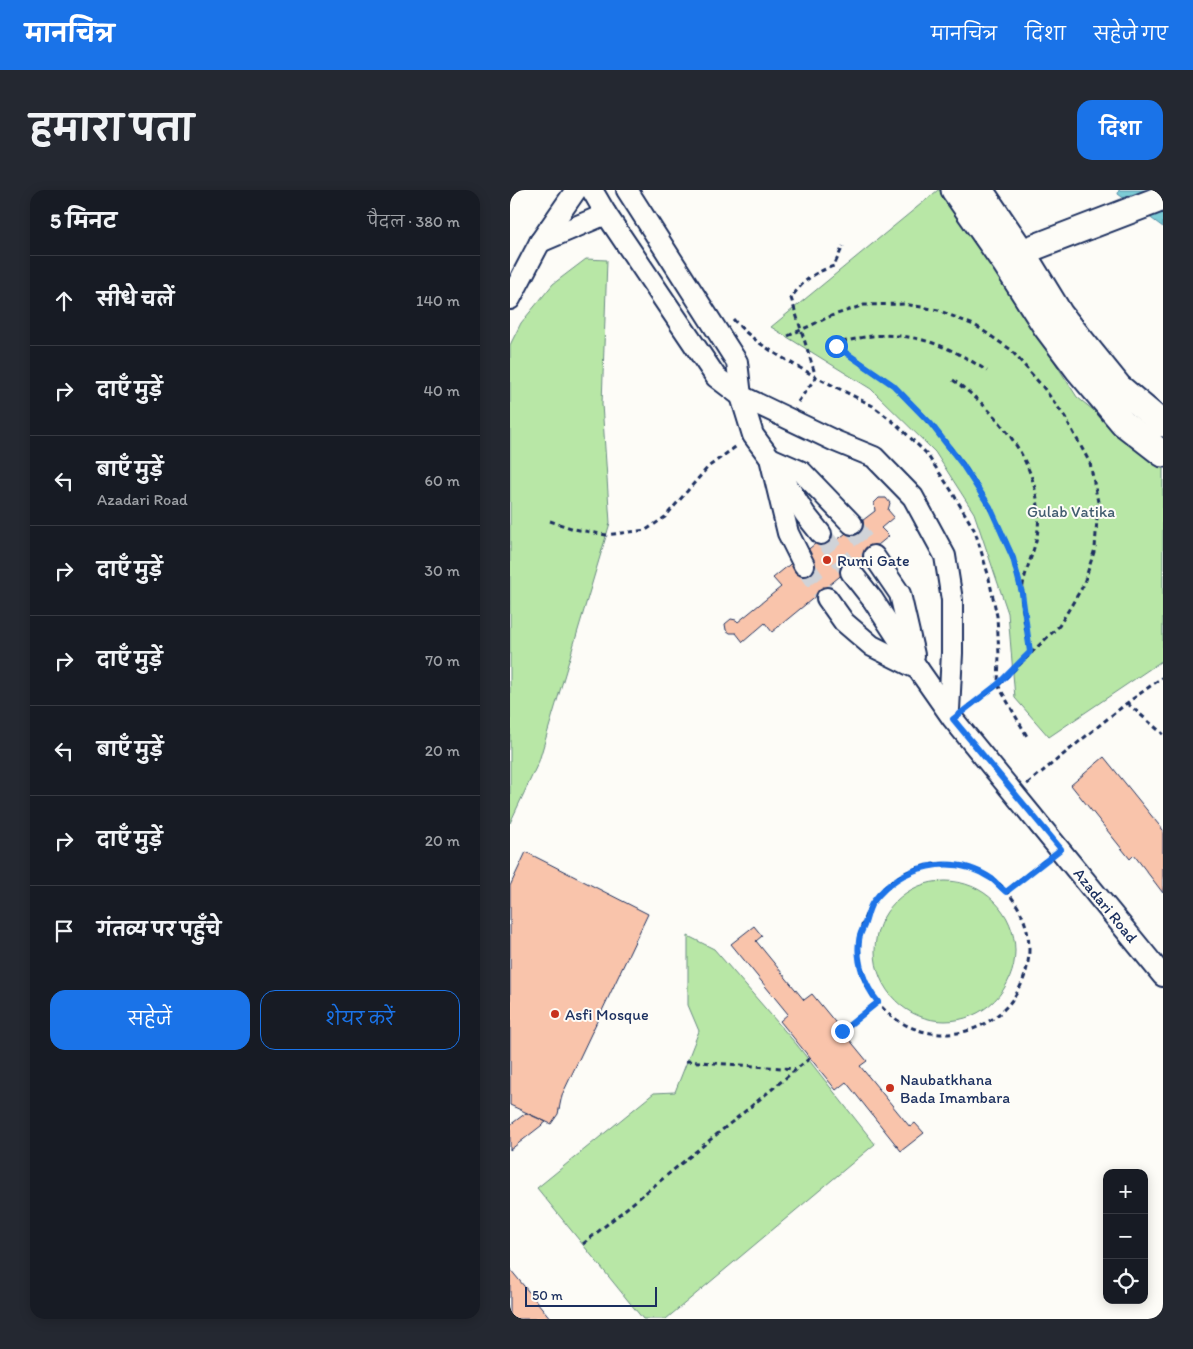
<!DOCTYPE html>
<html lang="hi">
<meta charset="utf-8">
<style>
:root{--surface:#171b24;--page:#242831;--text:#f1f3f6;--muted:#9ea1a6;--line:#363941;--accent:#1a73e8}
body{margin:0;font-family:Itim,"Playpen Sans Deva",sans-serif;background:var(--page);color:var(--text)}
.controls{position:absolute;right:15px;bottom:15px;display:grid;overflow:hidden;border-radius:10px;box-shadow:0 2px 12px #0003}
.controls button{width:45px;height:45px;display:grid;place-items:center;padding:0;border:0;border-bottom:1px solid var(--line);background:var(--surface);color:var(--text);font:25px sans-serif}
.scale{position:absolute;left:15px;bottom:12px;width:132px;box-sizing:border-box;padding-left:5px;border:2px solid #1b2f5e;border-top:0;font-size:14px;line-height:18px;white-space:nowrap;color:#1b2f5e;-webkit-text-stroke:4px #fdfcf7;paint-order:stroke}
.stop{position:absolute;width:15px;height:15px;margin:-11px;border:4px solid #1a73e8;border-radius:50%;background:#fff}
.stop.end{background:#1a73e8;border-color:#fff;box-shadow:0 1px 5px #0008}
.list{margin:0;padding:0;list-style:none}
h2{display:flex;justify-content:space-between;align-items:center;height:65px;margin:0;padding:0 20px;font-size:21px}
h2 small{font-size:16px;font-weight:400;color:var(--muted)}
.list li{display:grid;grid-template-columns:32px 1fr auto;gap:15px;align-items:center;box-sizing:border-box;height:90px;padding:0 20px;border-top:1px solid var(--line)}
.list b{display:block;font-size:19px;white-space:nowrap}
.list p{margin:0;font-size:16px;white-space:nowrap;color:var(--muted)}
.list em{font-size:16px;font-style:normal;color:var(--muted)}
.actions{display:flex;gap:10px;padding:15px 20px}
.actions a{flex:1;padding:11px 0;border:1px solid var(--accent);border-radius:15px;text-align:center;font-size:18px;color:var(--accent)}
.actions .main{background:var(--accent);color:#fff}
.icon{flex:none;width:28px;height:28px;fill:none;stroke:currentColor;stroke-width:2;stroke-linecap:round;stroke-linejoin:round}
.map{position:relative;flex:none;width:653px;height:1129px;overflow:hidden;border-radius:15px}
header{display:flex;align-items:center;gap:30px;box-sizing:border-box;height:70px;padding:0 25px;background:var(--accent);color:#fff}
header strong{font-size:24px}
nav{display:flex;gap:28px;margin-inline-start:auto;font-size:18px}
.intro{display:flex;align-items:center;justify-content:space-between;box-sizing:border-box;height:120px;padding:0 30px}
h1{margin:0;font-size:35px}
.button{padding:12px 22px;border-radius:15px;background:var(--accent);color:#fff;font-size:18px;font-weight:700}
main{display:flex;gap:30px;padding:0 30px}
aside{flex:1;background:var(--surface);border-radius:15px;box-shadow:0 2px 12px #0003}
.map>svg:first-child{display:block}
</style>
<header>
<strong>मानचित्र</strong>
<nav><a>मानचित्र</a><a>दिशा</a><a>सहेजे गए</a></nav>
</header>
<div class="intro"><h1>हमारा पता</h1><a class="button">दिशा</a></div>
<main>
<aside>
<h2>5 मिनट<small>पैदल · 380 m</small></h2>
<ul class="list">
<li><svg class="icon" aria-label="ahead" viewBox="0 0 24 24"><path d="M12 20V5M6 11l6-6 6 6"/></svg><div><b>सीधे चलें</b></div><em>140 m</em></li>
<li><svg class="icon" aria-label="right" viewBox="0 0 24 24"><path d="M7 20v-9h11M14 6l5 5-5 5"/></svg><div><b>दाएँ मुड़ें</b></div><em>40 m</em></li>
<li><svg class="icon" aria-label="left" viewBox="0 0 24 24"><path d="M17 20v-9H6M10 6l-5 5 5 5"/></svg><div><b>बाएँ मुड़ें</b><p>Azadari Road</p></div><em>60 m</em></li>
<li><svg class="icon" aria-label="right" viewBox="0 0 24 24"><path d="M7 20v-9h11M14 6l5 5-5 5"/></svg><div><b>दाएँ मुड़ें</b></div><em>30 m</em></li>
<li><svg class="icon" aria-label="right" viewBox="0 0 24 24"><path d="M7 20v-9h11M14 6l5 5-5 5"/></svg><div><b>दाएँ मुड़ें</b></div><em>70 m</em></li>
<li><svg class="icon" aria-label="left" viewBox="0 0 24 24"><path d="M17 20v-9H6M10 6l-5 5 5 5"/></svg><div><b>बाएँ मुड़ें</b></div><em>20 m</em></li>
<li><svg class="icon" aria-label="right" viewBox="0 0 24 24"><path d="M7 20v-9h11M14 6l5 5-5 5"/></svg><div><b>दाएँ मुड़ें</b></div><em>20 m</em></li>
<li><svg class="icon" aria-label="arrive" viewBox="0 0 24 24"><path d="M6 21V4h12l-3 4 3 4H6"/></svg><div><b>गंतव्य पर पहुँचे</b></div></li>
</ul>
<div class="actions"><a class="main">सहेजें</a><a>शेयर करें</a></div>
</aside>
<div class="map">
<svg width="653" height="1129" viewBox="0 0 653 1129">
<rect width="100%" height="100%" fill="#fdfcf7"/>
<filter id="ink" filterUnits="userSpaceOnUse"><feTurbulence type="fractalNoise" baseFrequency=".02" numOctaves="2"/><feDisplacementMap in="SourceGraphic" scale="10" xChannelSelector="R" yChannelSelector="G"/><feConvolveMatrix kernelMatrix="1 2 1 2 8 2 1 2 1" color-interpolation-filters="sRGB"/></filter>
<g filter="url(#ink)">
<g fill="#b8e7a6" stroke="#6a8b82">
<polygon points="428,0 435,0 567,207 653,276 653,470 539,547 505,508 498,423 464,323 425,262 361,199 261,137"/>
<polygon points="76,69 97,70 92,214 100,333 29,571 0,633 0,155 11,133 43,94"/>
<circle cx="435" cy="761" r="70"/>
<polygon points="178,746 204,759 287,855 365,954 156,1129 133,1129 27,998 144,903 165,902 189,841 178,815"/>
</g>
<polygon fill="#7bccd5" stroke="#558da5" points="609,0 653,0 653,37 608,4"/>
<g fill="#f9c4ab" stroke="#1b2f5e">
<polygon points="369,308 376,308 380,313 378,320 384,327 371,338 379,346 262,442 255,433 233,452 226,443 220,443 216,440 215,434 221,429 226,430 228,432 271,397 263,388 316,345 323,353 365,321 364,313"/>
<polygon points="594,567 653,640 653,703 624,665 620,669 561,595"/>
<polygon points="16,662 138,724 52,905 48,924 41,934 0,915 0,696"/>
<polygon points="244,736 252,746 246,751 294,810 302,804 357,871 350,876 400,937 405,933 414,943 391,961 336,892 326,900 270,831 278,824 221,754"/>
<polygon points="16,923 36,932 0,960 0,935"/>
<polygon points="0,1079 41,1129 0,1129"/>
</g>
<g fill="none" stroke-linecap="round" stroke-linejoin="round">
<g stroke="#d0d3d8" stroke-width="20" stroke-dasharray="20 10" stroke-linecap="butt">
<polyline points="342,334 364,366"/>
<polyline points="311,344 341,382"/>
<polyline points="294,375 317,408"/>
</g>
<defs>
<g id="minor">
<polyline points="82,0 96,24 206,187 231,206 325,251 364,267 403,307 435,366 442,410 442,463 439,520"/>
<polyline points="117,0 227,172 231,206 243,245 260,268 278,343 294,375"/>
<polyline points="30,52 96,24"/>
<polyline points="0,109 30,52 66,0"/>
<polyline points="260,268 292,282 342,334"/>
<polyline points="268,280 295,324 311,344"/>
<polyline points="364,366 390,404 404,465"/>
<polyline points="341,382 363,410 408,479 443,529 653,786"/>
<polyline points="317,408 334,432 362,456 408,479"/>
</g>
<g id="major">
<polyline points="444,0 495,73 536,137 569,181 613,233 653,264"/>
<polyline points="470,0 512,62 550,124 609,197 653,234"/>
<polyline points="499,70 512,62 653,8"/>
</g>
</defs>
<use href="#minor" stroke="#1b2f5e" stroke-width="24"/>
<use href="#major" stroke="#1b2f5e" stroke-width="29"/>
<g stroke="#1b2f5e" stroke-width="3" stroke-dasharray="5 4" stroke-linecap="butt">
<path d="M223,129C244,154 277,170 306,187L281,108C294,90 303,83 324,76L333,56"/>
<polyline points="278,146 321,126 354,115 394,114 428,120 466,136 500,159 533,197 555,227 580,273 588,312 585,359 573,396 549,436 488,495 457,518"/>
<path d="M332,152C342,150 352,147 362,146C407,142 441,157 477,181"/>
<polyline points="326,156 383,195 421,234 453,274 480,317 503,368 512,403"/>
<path d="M443,190C490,223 534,278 528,339C526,360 514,380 512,402C511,416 518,447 520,462"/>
<polyline points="288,212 306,187 363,216 386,234 416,263 441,300 465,341 478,384 487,426 489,465 488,495 518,548"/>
<polyline points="40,331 64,339 96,345 136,340 155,327 198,277 228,255"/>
<polyline points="617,513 653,544"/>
<polyline points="517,594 617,513 653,487"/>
<circle cx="434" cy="759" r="85"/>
<polyline points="496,702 536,670"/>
<polyline points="332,841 368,812"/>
<polyline points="176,871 285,879"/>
<polyline points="73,1054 300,868"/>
</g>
<use href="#minor" stroke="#fdfcf7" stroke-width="20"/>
<use href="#major" stroke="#fdfcf7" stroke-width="25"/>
</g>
</g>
<g fill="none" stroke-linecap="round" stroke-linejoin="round" filter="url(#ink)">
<path stroke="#1a73e8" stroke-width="6" d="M326,156L383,195L421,234L452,274L480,317L503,368L512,403L520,462L488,494L443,529L551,659L496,702C491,698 487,693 482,689C442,662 391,675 363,712C359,717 357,727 355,733C353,739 349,745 349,751C346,772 355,796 368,812L332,841"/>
</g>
<g fill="#c8321e" stroke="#fdfcf7" stroke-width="2">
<circle cx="317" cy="370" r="5"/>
<circle cx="45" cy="824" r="5"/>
<circle cx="380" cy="898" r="5"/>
</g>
<g text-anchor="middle" stroke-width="4" stroke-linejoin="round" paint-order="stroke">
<g font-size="16" fill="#425d70" stroke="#fdfcf7">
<text x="561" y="327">Gulab Vatika</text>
</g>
<g font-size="16" fill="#1b2f5e" stroke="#fdfcf7" text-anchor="start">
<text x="327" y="376">Rumi Gate</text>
<text x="55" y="830">Asfi Mosque</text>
<text x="390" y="895">Naubatkhana<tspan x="390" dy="18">Bada Imambara</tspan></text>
</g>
<g font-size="16" fill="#1b2f5e" stroke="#fdfcf7">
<text transform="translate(596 715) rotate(51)" y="6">Azadari Road</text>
</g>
</g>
</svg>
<div class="controls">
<button>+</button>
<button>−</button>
<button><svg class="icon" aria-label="locate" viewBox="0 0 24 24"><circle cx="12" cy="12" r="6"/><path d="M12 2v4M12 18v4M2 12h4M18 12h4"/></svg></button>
</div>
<div class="scale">50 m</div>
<div class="stop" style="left:326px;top:156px"></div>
<div class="stop end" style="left:332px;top:841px"></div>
</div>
</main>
